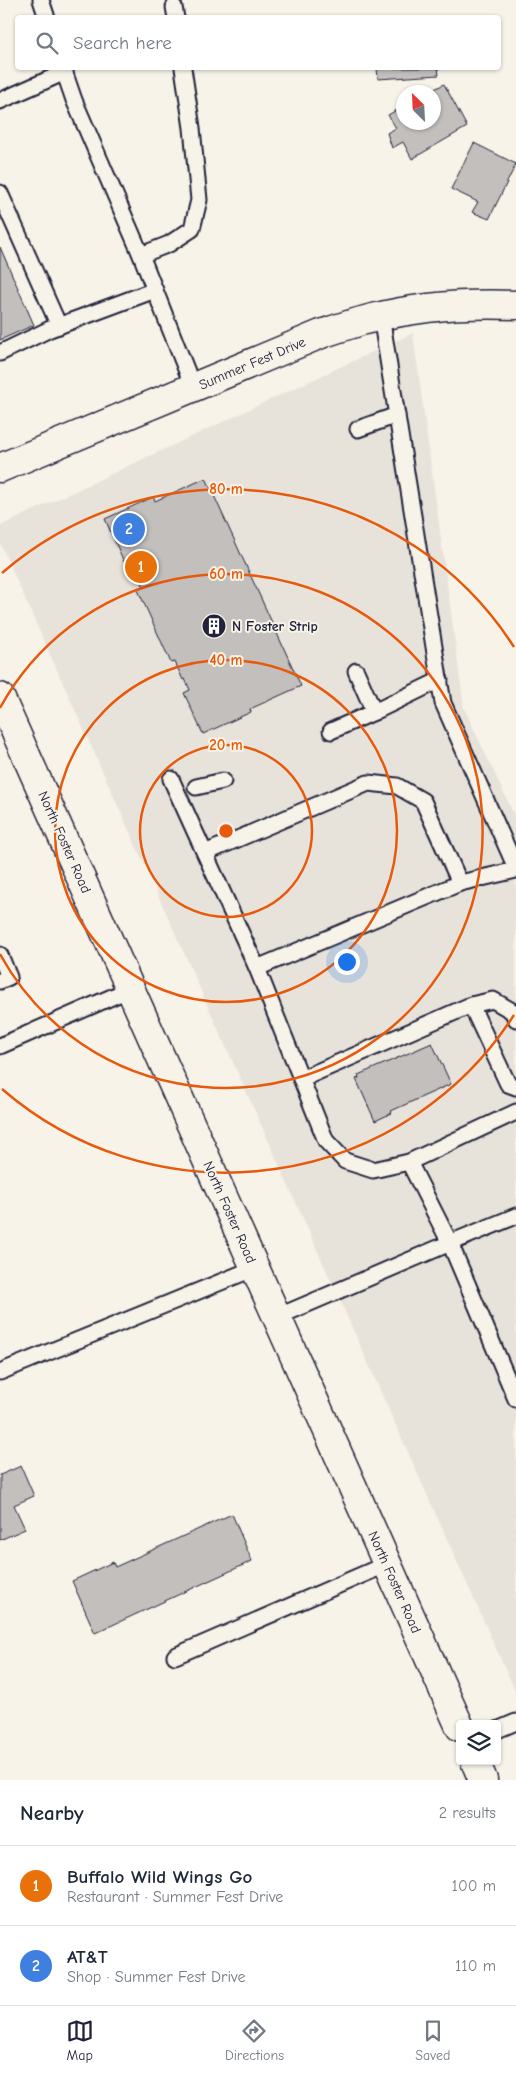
<!DOCTYPE html>
<meta charset="utf-8">
<style>
:root{--surface:#fff;--page:#f6f6f7;--text:#1f2937;--muted:#747a83;--line:#e0e1e3;--accent:#22223b}
body{margin:0;font-family:"Comic Neue",sans-serif;background:var(--page);color:var(--text)}
.controls{position:absolute;right:15px;bottom:15px;display:grid;overflow:hidden;border-radius:5px;box-shadow:0 1px 4px #0004}
.controls button{width:45px;height:45px;display:grid;place-items:center;padding:0;border:0;border-bottom:1px solid var(--line);background:var(--surface);color:var(--text);font:25px sans-serif}
.compass{position:absolute;left:396px;top:85px;width:45px;height:45px;border-radius:50%;background:var(--surface);box-shadow:0 1px 4px #0004;rotate:336deg}
.you{position:absolute;left:346px;top:961px;width:18px;height:18px;margin:-12px;border:4px solid #fff;border-radius:50%;background:#1a73e8;box-shadow:0 0 0 8px #1a73e833}
.badge{display:grid;place-items:center;width:32px;height:32px;border-radius:50%;background:var(--accent);color:#fff;font-size:16px;font-weight:700}
.pin{position:absolute;translate:-50% -50%;border:2px solid #fff;box-shadow:0 1px 5px #0006}
.list{margin:0;padding:0;list-style:none}
h2{display:flex;justify-content:space-between;align-items:center;height:65px;margin:0;padding:0 20px;font-size:21px}
h2 small{font-size:16px;font-weight:400;color:var(--muted)}
.list li{display:grid;grid-template-columns:32px 1fr auto;gap:15px;align-items:center;box-sizing:border-box;height:80px;padding:0 20px;border-top:1px solid var(--line)}
.list b{display:block;font-size:19px;white-space:nowrap}
.list p{margin:0;font-size:16px;white-space:nowrap;color:var(--muted)}
.list em{font-size:16px;font-style:normal;color:var(--muted)}
.icon{flex:none;width:28px;height:28px;fill:none;stroke:currentColor;stroke-width:2;stroke-linecap:round;stroke-linejoin:round}
.map{position:relative;flex:none;width:516px;height:1780px;overflow:hidden}
.search{position:absolute;background:var(--surface);box-shadow:0 1px 4px #0004;left:15px;right:15px;top:15px;height:55px;display:flex;align-items:center;gap:12px;box-sizing:border-box;padding:0 18px;border-radius:5px;color:var(--muted);font-size:19px}
.sheet{height:225px;background:var(--surface)}
nav{display:flex;justify-content:space-around;align-items:center;box-sizing:border-box;height:70px;border-top:1px solid var(--line);background:var(--surface);font-size:14px;color:var(--muted)}
nav a{display:grid;justify-items:center;gap:2px}
nav .on{color:var(--accent)}
.map>svg:first-child{display:block}
</style>
<div class="map">
<svg width="516" height="1780" viewBox="0 0 516 1780">
<rect width="100%" height="100%" fill="#f7f3e8"/>
<filter id="ink" filterUnits="userSpaceOnUse"><feTurbulence type="fractalNoise" baseFrequency=".02" numOctaves="2"/><feDisplacementMap in="SourceGraphic" scale="10" xChannelSelector="R" yChannelSelector="G"/><feConvolveMatrix kernelMatrix="1 2 1 2 8 2 1 2 1" color-interpolation-filters="sRGB"/></filter>
<g filter="url(#ink)">
<polygon fill="#e7e3db" points="413,333 464,708 516,819 516,1693 0,543 0,526"/>
<g fill="#c2bfbd" stroke="#22223b">
<polygon points="377,68 438,68 439,75 378,79"/>
<polygon points="444,84 467,127 412,159 403,142 392,148 387,133 396,128 388,115 404,106 404,122 434,122 434,92 429,92"/>
<polygon points="474,143 516,164 489,219 472,212 478,202 451,189"/>
<polygon points="0,247 34,325 0,340"/>
<polygon points="206,478 301,686 250,709 251,712 203,734 184,693 190,690 185,679 183,680 175,662 171,663 138,590 144,587 139,576 136,577 128,560 124,562 105,519 153,497 155,501"/>
<polygon points="432,1043 451,1084 391,1111 392,1113 375,1121 356,1079 359,1078 358,1075"/>
<polygon points="21,1466 34,1496 14,1505 25,1529 0,1540 0,1475"/>
<polygon points="232,1514 252,1561 95,1633 72,1581 113,1562 115,1567"/>
</g>
<g fill="none" stroke-linecap="round" stroke-linejoin="round">
<defs>
<g id="lane">
<polyline points="41,0 47,18"/>
<polyline points="174,7 176,18"/>
<polyline points="63,68 74,100 141,255 193,387"/>
<polyline points="0,101 65,72"/>
<polyline points="0,193 59,326"/>
<polyline points="141,255 169,244 192,229 199,200 192,128 183,68"/>
<polyline points="381,316 443,703 516,868"/>
<polyline points="0,353 50,329 155,290"/>
<polyline points="358,429 397,415"/>
<polyline points="356,671 374,712 440,680"/>
<polyline points="331,731 374,712"/>
<polyline points="171,779 257,968"/>
<polyline points="196,787 223,781"/>
<polyline points="205,853 368,783 397,786 423,801 460,883"/>
<polyline points="0,955 9,977 0,981"/>
<polyline points="471,1005 493,1000 512,1011 516,1019"/>
<polyline points="0,1046 130,989"/>
<polyline points="301,1079 471,1005 508,1084 516,1087"/>
<polyline points="516,1112 409,1162 450,1243 516,1216"/>
<polyline points="409,1162 373,1170 345,1161 326,1141 257,968 460,883 516,870"/>
<polyline points="277,1317 450,1243 516,1399"/>
<polyline points="0,1372 255,1268"/>
<polyline points="175,1656 387,1564"/>
<polyline points="497,1730 516,1722"/>
</g>
<g id="secondary">
<path d="M0,468L321,334C339,328 356,322 373,318C420,306 468,303 516,305"/>
<polyline points="0,697 460,1727"/>
<polyline points="475,1761 483,1780"/>
</g>
</defs>
<use href="#lane" stroke="#22223b" stroke-width="19"/>
<use href="#secondary" stroke="#22223b" stroke-width="31"/>
<use href="#lane" stroke="#f7f3e8" stroke-width="15"/>
<use href="#secondary" stroke="#f7f3e8" stroke-width="28"/>
</g>
</g>
<g fill="none" stroke="#e8590c" stroke-width="2.5">
<circle cx="226" cy="831" r="86"/>
<circle cx="226" cy="831" r="171"/>
<path d="M0 708A257 257 0 1 1 0 954"/>
<path d="M514 1015A342 342 0 0 1 2 1089M2 573A342 342 0 0 1 514 647"/>
</g>
<defs>
<symbol id="building-disc" viewBox="-11 -11 22 22"><circle r="9.5" fill="#22223b" stroke="#f7f3e8"/><path d="M-4-6H4V6H1V3H-1V6H-4ZM-2.5-4.3h1.7v1.8h-1.7ZM.8-4.3h1.7v1.8H.8ZM-2.5-1h1.7V.8h-1.7ZM.8-1h1.7V.8H.8Z" fill="#fff"/></symbol>
</defs>
<g fill-rule="evenodd">
<use href="#building-disc" x="200" y="612" width="28" height="28"/>
</g>
<g text-anchor="middle" stroke-width="4" stroke-linejoin="round" paint-order="stroke">
<g font-size="14" fill="#22223b" stroke="#f7f3e8">
<text transform="translate(252 363) rotate(-23)" y="5">Summer Fest Drive</text>
<text transform="translate(65 842) rotate(66)" y="5">North Foster Road</text>
<text transform="translate(230 1212) rotate(66)" y="5">North Foster Road</text>
<text transform="translate(395 1582) rotate(66)" y="5">North Foster Road</text>
</g>
<g font-size="14" font-weight="bold" fill="#22223b" stroke="#f7f3e8" text-anchor="start">
<text x="232" y="631">N Foster Strip</text>
</g>
</g>
<circle cx="226" cy="831" r="8" fill="#e8590c" stroke="#f7f3e8" stroke-width="2.5"/>
<g font-size="15" text-anchor="middle" font-weight="bold" fill="#e8590c" stroke="#f7f3e8" stroke-width="4" stroke-linejoin="round" paint-order="stroke">
<text x="226" y="494">80 m</text>
<text x="226" y="579">60 m</text>
<text x="226" y="665">40 m</text>
<text x="226" y="750">20 m</text>
</g>
</svg>
<div class="controls">
<button><svg class="icon" aria-label="layers" viewBox="0 0 24 24"><path d="M12 4l9 5-9 5-9-5zM3 14l9 5 9-5"/></svg></button>
</div>
<svg class="compass" viewBox="-18 -18 36 36"><path d="M0-13l5 13h-10z" fill="#e53935"/><path d="M0 13l5-13h-10z" fill="#747a83"/></svg>
<div class="you"></div>
<div class="pin badge" style="left:141px;top:567px;background:#e8710a">1</div>
<div class="pin badge" style="left:129px;top:529px;background:#3f7fe0">2</div>
<div class="search"><svg class="icon" aria-label="search" viewBox="0 0 24 24"><circle cx="10" cy="10" r="6"/><path d="M15 15l6 6"/></svg>Search here</div>
</div>
<section class="sheet">
<h2>Nearby<small>2 results</small></h2>
<ul class="list">
<li><span class="badge" style="background:#e8710a">1</span><div><b>Buffalo Wild Wings Go</b><p>Restaurant · Summer Fest Drive</p></div><em>100 m</em></li>
<li><span class="badge" style="background:#3f7fe0">2</span><div><b>AT&amp;T</b><p>Shop · Summer Fest Drive</p></div><em>110 m</em></li>
</ul>
</section>
<nav>
<a class="on"><svg class="icon" aria-label="map" viewBox="0 0 24 24"><path d="M3 6l6-2 6 2 6-2v14l-6 2-6-2-6 2zM9 4v14M15 6v14"/></svg>Map</a>
<a><svg class="icon" aria-label="directions" viewBox="0 0 24 24"><path d="M12 3l9 9-9 9-9-9zM9 14v-3h6M13 9l2 2-2 2"/></svg>Directions</a>
<a><svg class="icon" aria-label="saved" viewBox="0 0 24 24"><path d="M7 4h10v16l-5-4-5 4z"/></svg>Saved</a>
</nav>
